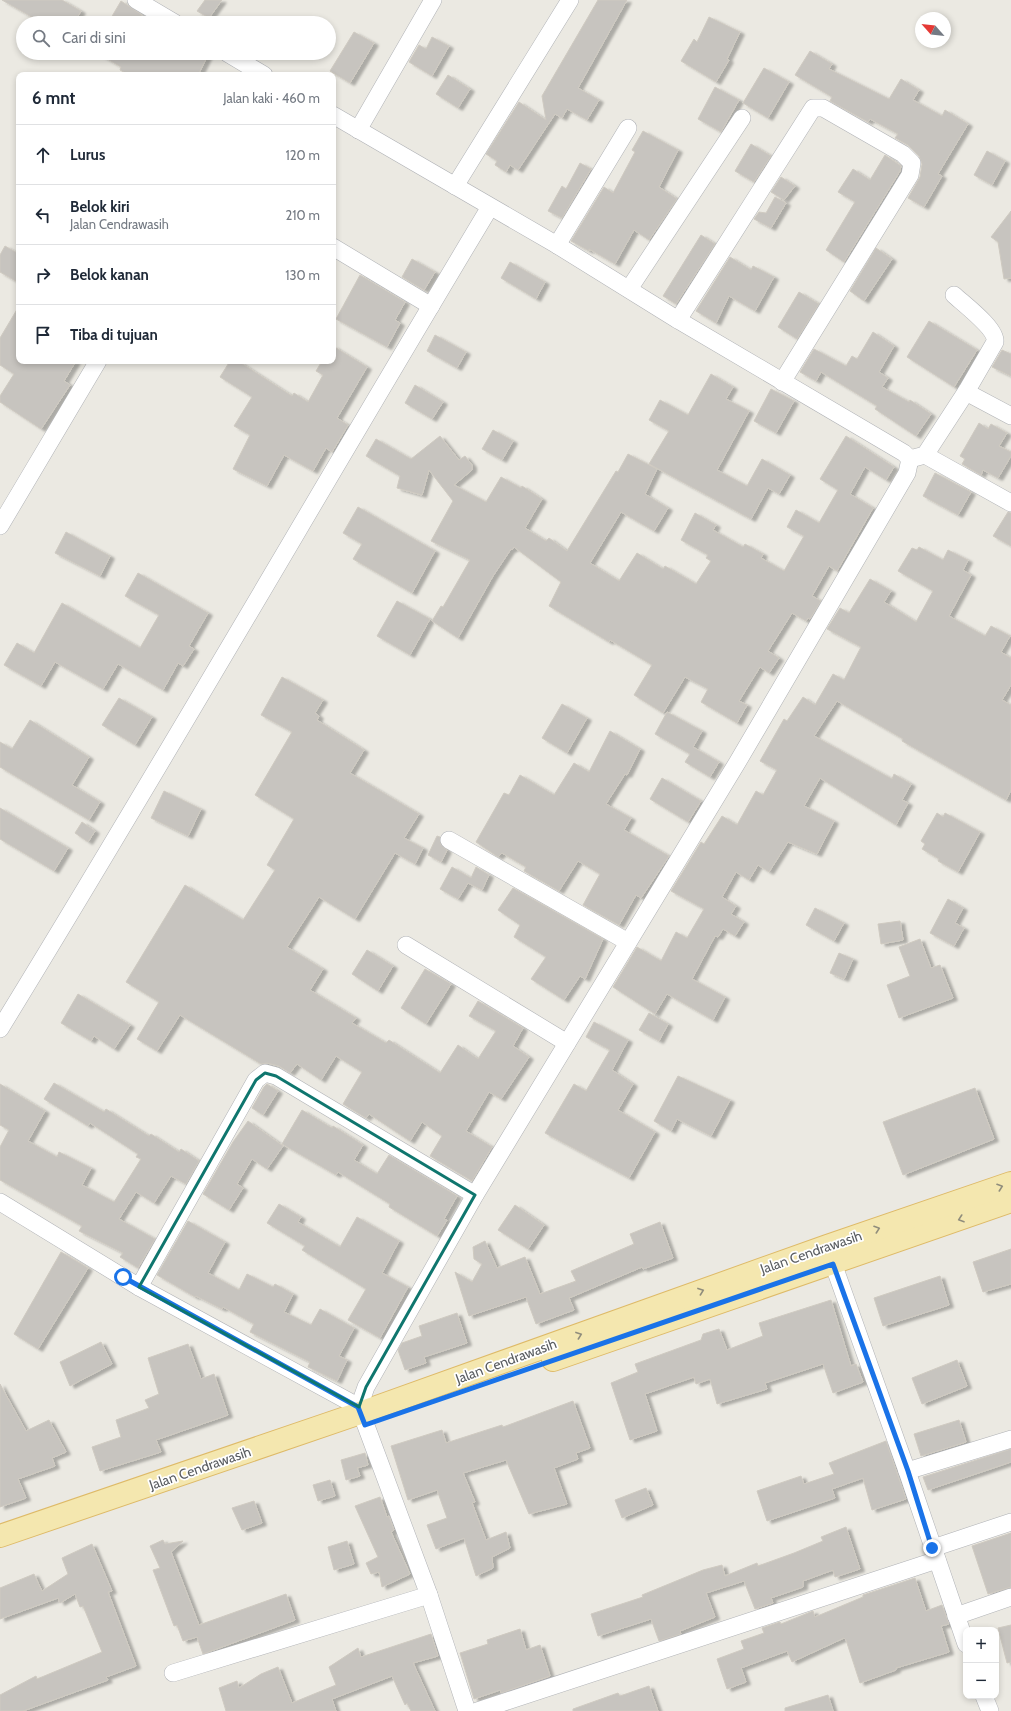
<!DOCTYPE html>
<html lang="id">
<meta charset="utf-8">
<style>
:root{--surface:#fff;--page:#f6f6f7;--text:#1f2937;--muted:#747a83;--line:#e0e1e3}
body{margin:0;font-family:Cabin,sans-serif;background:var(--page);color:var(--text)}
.controls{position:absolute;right:12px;bottom:12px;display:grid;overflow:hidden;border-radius:8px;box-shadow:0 2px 6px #0003}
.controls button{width:36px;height:36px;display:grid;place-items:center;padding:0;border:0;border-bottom:1px solid var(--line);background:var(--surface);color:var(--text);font:20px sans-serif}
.compass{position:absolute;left:915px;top:12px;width:36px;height:36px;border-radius:50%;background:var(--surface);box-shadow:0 2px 6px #0003;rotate:297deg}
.stop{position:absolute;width:12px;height:12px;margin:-9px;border:3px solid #1a73e8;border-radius:50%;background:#fff}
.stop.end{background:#1a73e8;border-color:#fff;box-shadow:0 1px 4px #0008}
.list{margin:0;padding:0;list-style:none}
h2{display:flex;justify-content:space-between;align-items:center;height:52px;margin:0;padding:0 16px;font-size:17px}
h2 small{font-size:13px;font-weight:400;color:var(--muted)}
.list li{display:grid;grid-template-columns:26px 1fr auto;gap:12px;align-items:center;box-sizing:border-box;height:60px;padding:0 16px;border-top:1px solid var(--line)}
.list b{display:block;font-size:15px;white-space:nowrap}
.list p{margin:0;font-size:13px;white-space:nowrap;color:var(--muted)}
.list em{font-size:13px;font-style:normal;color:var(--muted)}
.icon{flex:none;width:22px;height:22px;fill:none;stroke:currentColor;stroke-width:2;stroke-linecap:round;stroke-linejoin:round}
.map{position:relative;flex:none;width:1011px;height:1711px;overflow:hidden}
.search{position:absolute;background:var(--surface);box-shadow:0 2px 6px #0003;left:16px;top:16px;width:320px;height:44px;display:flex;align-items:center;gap:10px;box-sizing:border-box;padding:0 14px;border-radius:22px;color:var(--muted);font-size:15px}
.panel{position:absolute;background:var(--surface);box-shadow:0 2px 6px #0003;left:16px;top:72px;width:320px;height:292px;border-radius:8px}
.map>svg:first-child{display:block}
</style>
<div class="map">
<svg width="1011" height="1711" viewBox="0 0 1011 1711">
<defs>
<filter id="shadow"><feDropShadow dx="4.5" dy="2.5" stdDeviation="1" flood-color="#0004"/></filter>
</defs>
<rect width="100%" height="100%" fill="#ebe9e2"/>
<g fill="#c7c4bf" stroke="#cfcac1" filter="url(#shadow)">
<polygon points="2,0 62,0 81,11 74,23 42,23"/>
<polygon points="205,0 222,0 209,18 197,11"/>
<polygon points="598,0 627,0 578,88 599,100 587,120 567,109 562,118 555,114 518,170 510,165 506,172 495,165 497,161 486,154 519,102 546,120 542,96"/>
<polygon points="121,1 142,15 137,23 108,23"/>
<polygon points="709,17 740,32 727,59 729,60 716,82 681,61 694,39 697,42"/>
<polygon points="354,32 374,43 350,83 330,71"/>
<polygon points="432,37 449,46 432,76 409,62 419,45 426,49"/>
<polygon points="810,51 832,64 829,69 889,99 901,79 919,90 913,100 942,116 945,110 968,124 938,174 942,176 924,207 908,198 920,177 922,164 919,156 908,145 895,138 898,134 870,119 868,122 830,101 832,97 795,75"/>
<polygon points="97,53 209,53 198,75 129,75 120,70 121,67"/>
<polygon points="764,68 789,82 768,118 743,103"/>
<polygon points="448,75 470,89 458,108 436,94"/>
<polygon points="715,87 739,100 721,132 698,119"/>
<polygon points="643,131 678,150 659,187 677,199 649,240 634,230 615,264 589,249 589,251 571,241 604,187 613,193 635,152 632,150"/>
<polygon points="751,144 771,156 754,182 735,171"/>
<polygon points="987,151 1005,161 992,185 974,175"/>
<polygon points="885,155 901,166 900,171 844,262 826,250 855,202 838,192 853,169 870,180"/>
<polygon points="580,163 591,169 562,218 548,211 562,186 566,189"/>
<polygon points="781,177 795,186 784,200 771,192"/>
<polygon points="775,197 786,203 771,228 754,219 759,212 766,213"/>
<polygon points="1011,211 1011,278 1004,279 998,242 991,237"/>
<polygon points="701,235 715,244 676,304 663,296"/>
<polygon points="5,246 19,254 19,283 0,272 0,255"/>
<polygon points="876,248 892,259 864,301 850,291"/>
<polygon points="730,257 751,270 753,266 774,277 755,311 729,296 716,323 696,311"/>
<polygon points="412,259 435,272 424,290 402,277"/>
<polygon points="510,262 545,282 536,299 501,278"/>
<polygon points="360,275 405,302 395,320 400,323 387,347 336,319"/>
<polygon points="799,292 819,304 797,339 778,327"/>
<polygon points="19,306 19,361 76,361 64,381 70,385 41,429 0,402 0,396 14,374 0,365 0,338"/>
<polygon points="929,321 977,350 954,387 907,357"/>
<polygon points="873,332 894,346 879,372 888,378 882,387 909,402 910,400 931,414 916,436 875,409 877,406 821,372 816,381 800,372 814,349 846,366 852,356 857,359"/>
<polygon points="435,335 466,352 457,368 427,351"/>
<polygon points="333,346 367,367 337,418 348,425 332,452 326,448 313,471 284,455 267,486 233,469 250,435 234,426 252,397 220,377 230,361 238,361 292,396 294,393 308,402 323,375 316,371 322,361 333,361"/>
<polygon points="1002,350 1011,354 1011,376 992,367"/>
<polygon points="711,374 733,387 726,399 749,411 717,470 747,486 762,459 790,475 779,494 768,488 751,519 649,464 669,431 649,420 660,400 688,415"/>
<polygon points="415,385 443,402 432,419 405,403"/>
<polygon points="771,389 794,401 776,433 754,421"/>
<polygon points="979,423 988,429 991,424 1007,433 999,446 1011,452 1011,456 998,478 983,470 981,475 962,464 965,459 960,456"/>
<polygon points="493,430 513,441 502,460 482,449"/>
<polygon points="440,436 459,460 465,456 472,465 472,470 454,485 486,502 501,477 521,488 522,486 542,499 525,528 546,541 549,538 567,551 616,471 618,472 628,454 657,469 645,494 668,508 654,531 621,512 590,563 619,581 637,553 663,569 665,566 696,584 711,561 706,558 708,555 681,540 695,513 716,525 713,530 743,547 745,544 763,554 761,558 784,571 804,536 787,527 796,510 819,523 838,490 820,479 846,436 894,467 886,480 865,467 850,494 873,508 837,571 829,566 812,596 821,601 810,619 808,618 806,621 792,613 768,651 779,658 769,673 760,667 739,701 747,705 737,723 701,702 708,689 685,677 663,713 634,695 652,665 610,640 609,642 549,606 561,582 514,547 512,550 511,549 493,576 458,638 432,621 441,606 443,607 470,560 431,541 453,501 429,470 422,495 397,488 400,476 366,456 376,439 411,459"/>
<polygon points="935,473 971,492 958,515 923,496"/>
<polygon points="358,507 435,551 412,593 353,559 362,544 343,533"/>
<polygon points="1008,512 1011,513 1011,546 993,536"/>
<polygon points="66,532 110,556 100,576 55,553"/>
<polygon points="919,547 943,560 948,550 968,560 963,570 971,575 949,616 985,636 991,626 1010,636 1001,652 1011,658 1011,685 1002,700 1011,705 1011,790 1006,800 902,741 903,739 837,701 814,736 892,779 894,774 911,784 902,800 908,803 896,825 820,778 804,806 834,821 817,854 788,842 769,872 758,865 749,880 736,872 722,897 736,906 731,914 744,922 735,936 723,929 718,937 715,936 692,979 725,997 713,1020 667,994 655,1014 613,987 637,947 661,961 676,932 687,938 704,909 671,891 701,842 704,844 722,816 737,825 756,791 763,795 777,770 760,761 784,719 787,721 803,697 815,705 833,674 844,680 861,647 827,629 840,608 849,613 870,579 891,591 884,602 916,622 933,591 898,571 912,548 917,550"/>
<polygon points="138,573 208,613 189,646 194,649 183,666 178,663 163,690 118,664 103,689 55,662 41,686 4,665 17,643 34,653 62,603 140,648 159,615 125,596"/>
<polygon points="397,601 430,619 410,655 377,636"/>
<polygon points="282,677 323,700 315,713 319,716 317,720 364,750 350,773 419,814 404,838 423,848 415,864 395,853 355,919 319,897 287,947 323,969 310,990 356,1018 352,1023 386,1043 389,1040 440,1073 458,1045 478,1059 496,1031 469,1016 478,1001 523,1028 513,1046 529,1057 501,1099 489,1092 466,1131 492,1147 472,1181 430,1156 442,1136 422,1122 410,1141 369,1114 366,1118 343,1104 362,1072 336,1056 321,1080 297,1064 290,1073 279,1066 267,1063 261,1064 180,1015 157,1051 137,1039 159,1002 126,982 185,885 243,920 275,870 267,865 294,819 255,795 292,732 261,715"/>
<polygon points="119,698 152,717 135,745 102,725"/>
<polygon points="562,704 587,718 567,753 542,738"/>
<polygon points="667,712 702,731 693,747 719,762 710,777 685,762 690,754 655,734"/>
<polygon points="30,720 89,757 72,785 100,802 89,820 0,767 0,742 12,749"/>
<polygon points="610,731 640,749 627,775 625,774 606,804 631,818 624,830 669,856 641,898 636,895 619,925 583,905 600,874 578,861 559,891 524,871 526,867 502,853 498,857 476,842 504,793 509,795 520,775 554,795 574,763 589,772"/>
<polygon points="662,778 701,801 688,822 650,799"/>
<polygon points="164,791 201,809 188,836 151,818"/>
<polygon points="0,808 68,848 54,871 0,839"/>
<polygon points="937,813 943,817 945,813 980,832 958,872 938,861 939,859 922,849 925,844 921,841"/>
<polygon points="82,822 95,831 88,842 75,833"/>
<polygon points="437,836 440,837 441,845 447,850 441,862 428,855"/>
<polygon points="452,867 471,878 476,867 489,875 482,890 468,883 458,899 440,889"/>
<polygon points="513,888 603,939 585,979 580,976 564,1000 531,979 546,957 514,937 520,925 498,910"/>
<polygon points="948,899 963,908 955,923 964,928 954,946 930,933"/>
<polygon points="815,908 844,923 834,941 806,925"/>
<polygon points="900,921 903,940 881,944 878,924"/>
<polygon points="920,939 931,968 940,965 953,998 899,1018 887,985 910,976 899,947"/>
<polygon points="367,950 393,966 378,991 352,974"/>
<polygon points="839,953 853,959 844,979 830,973"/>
<polygon points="425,969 451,984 426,1024 401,1008"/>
<polygon points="78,994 130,1025 114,1049 94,1036 91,1041 61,1023"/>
<polygon points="649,1013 668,1024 659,1041 639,1030"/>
<polygon points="594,1022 628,1040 612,1070 633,1084 618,1110 655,1132 629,1178 545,1133 574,1084 586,1091 610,1050 586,1037"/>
<polygon points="678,1076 730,1100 711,1136 677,1119 671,1131 654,1121"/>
<polygon points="54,1083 104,1112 106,1109 149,1136 151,1134 179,1152 181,1149 199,1161 186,1184 171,1176 154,1203 136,1192 119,1219 155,1239 138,1268 120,1257 123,1253 79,1231 82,1226 0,1180 0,1147 9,1130 0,1125 0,1084 45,1111 28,1141 57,1157 59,1152 91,1168 82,1185 114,1202 141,1159 136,1157 138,1154 90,1123 88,1126 44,1099"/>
<polygon points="267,1084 278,1091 263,1115 252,1108 264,1087"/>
<polygon points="975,1088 994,1139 903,1175 883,1122"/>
<polygon points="302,1110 332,1128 333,1126 363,1145 354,1160 377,1174 389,1155 457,1196 444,1219 447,1220 437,1236 389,1207 390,1204 338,1172 336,1175 282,1144"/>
<polygon points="248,1121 283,1146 267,1169 252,1159 237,1184 243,1188 229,1210 203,1194 233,1142"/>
<polygon points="279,1204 301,1217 298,1222 340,1247 357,1217 399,1241 382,1273 408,1287 380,1338 348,1320 366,1289 302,1250 305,1246 267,1223"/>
<polygon points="515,1205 544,1225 528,1249 498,1230"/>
<polygon points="188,1221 225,1242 208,1273 239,1290 247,1274 273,1287 275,1284 293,1294 284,1312 311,1325 320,1309 354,1328 339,1356 347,1360 337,1381 308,1367 310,1362 250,1332 254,1324 223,1307 222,1309 196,1296 195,1297 157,1275"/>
<polygon points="660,1222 673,1258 643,1269 642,1267 569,1298 574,1310 536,1324 526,1297 469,1316 455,1272 472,1282 482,1264 474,1259 473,1247 485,1241 497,1268 525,1257 540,1294 576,1281 571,1271 634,1244 630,1234"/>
<polygon points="1011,1249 1011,1284 983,1292 973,1262"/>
<polygon points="61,1252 88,1268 38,1349 14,1334"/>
<polygon points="940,1276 949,1305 883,1326 874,1298"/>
<polygon points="831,1300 851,1366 856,1364 863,1382 833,1393 823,1364 765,1383 767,1389 717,1404 710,1379 696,1384 694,1377 645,1394 657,1431 630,1440 611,1383 638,1372 635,1364 701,1340 703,1334 719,1329 727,1350 763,1336 759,1323"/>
<polygon points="457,1313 467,1343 424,1357 426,1363 405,1370 398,1350 402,1343 422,1336 419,1326"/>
<polygon points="101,1342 112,1364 70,1386 60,1362"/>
<polygon points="188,1344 201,1379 214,1374 228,1415 156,1440 161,1452 100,1471 92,1447 121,1437 116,1420 149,1408 145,1400 159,1394 148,1358"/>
<polygon points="957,1360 967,1386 922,1404 912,1378"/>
<polygon points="0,1384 26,1431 49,1420 66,1452 52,1458 55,1466 18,1479 26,1498 0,1507"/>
<polygon points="573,1401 590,1448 576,1453 578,1459 554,1468 567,1504 529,1514 506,1460 463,1473 475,1502 472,1503 486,1540 506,1532 510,1548 492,1557 493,1568 476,1576 464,1538 436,1549 427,1525 447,1518 437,1490 408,1500 391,1446 442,1430 446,1443 502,1425 503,1427"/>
<polygon points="959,1420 966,1442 921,1456 914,1434"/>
<polygon points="886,1441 906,1499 872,1510 863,1478 832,1489 835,1498 767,1521 757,1491 801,1476 804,1484 834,1474 829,1463"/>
<polygon points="1011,1449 1011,1462 928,1490 923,1477"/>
<polygon points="365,1453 368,1465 357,1468 360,1476 346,1480 341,1460"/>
<polygon points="330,1480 335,1496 318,1501 313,1485"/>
<polygon points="646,1488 653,1505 622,1518 615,1500"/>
<polygon points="380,1497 387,1517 389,1516 394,1530 391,1532 410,1574 382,1587 379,1572 371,1574 366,1563 378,1557 355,1506"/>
<polygon points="254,1501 262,1523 242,1530 232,1508"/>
<polygon points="846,1527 860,1569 835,1577 833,1570 803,1581 803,1587 771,1598 773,1603 755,1609 744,1581 706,1593 715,1617 680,1631 681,1634 659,1641 651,1619 598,1636 591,1614 643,1597 642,1595 703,1570 722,1565 725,1576 757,1563 758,1566 794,1553 823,1541 821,1537"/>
<polygon points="1011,1533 1011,1587 988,1594 972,1546"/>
<polygon points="163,1540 165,1544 183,1541 171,1552 199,1625 286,1594 295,1620 203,1654 197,1637 183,1641 177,1625 174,1626 153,1570 160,1568 150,1546"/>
<polygon points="347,1541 354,1564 334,1570 328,1547"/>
<polygon points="92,1544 112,1591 108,1592 136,1666 106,1677 108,1680 23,1711 0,1711 0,1695 36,1676 37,1679 102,1652 83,1606 80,1607 75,1594 60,1603 58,1598 0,1619 0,1588 34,1574 42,1591 68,1574 62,1558"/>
<polygon points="915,1578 926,1611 942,1605 949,1624 941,1626 949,1652 896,1668 896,1670 860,1683 846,1640 844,1638 792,1662 787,1651 741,1668 746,1682 727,1689 717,1659 744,1649 741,1641 764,1633 762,1628 780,1622 781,1624 813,1611 815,1617 863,1597 863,1595"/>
<polygon points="1011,1625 1011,1662 1007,1663 998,1628"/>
<polygon points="520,1629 526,1650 540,1645 550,1676 501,1693 500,1690 474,1699 460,1653 488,1644 487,1640"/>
<polygon points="431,1634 438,1656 413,1663 435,1711 411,1711 407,1703 405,1705 392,1676 332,1699 336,1711 226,1711 219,1688 237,1681 239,1688 261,1674 278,1667 292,1703 336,1685 329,1667 358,1648 361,1657"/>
<polygon points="649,1686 658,1711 573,1711 573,1709 618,1693 620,1696"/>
<polygon points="828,1695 833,1711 785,1711 785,1708"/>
</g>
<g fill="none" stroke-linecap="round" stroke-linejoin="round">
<defs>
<g id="minor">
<polyline points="136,0 175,23"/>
<polyline points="227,53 264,75"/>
<polyline points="333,115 557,245 678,320 904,453 910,459 907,473 737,763 475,1195 366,1387 359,1407 429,1595 467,1711"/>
<polyline points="358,130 433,0"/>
<polyline points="455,186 570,0"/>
<polyline points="557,245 628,128"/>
<polyline points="333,247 431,306"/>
<polyline points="629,289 742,118"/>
<polyline points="678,320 813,108 823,108 903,154 912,163 910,175 782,382"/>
<polyline points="966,392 1011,416"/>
<polyline points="925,455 1011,503"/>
<path d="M910,459L925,455L966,392L995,342C997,329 965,305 954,295"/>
<polyline points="0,526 98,361"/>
<polyline points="449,840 628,942"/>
<polyline points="406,945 567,1043"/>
<path d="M0,1029C167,757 326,480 490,207"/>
<polyline points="0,1202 139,1287 359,1407"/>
<polyline points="829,1252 907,1471 966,1644"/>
<polyline points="139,1287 256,1080 265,1073 276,1076 475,1195"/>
<polyline points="907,1471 1011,1439"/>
<polyline points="933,1548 1011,1522"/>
<polyline points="956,1616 1011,1597"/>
<polyline points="173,1673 429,1595"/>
<polyline points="984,1696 990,1711"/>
<polyline points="477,1711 937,1560"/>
</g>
<g id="major">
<polyline points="553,1360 1011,1201"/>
<polyline points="0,1536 360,1413 827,1246 1011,1183"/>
</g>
</defs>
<use href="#minor" stroke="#b0b2b6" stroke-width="18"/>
<use href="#major" stroke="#deba68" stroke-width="24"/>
<use href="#minor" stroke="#fff" stroke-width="17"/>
<use href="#major" stroke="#f4e7af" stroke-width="22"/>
</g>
<defs><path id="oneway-chevron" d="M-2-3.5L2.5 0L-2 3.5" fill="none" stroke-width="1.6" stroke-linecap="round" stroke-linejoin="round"/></defs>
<g stroke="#908d7c">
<use href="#oneway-chevron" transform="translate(1000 1187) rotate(-19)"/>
<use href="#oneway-chevron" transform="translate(961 1219) rotate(161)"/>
<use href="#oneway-chevron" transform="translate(877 1229) rotate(-19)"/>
<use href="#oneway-chevron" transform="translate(701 1291) rotate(-20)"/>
<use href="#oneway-chevron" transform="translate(579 1335) rotate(-20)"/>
</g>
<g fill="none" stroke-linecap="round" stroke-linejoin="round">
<polyline stroke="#1a73e8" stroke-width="5" points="123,1277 358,1407 365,1425 833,1264 908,1471 932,1548"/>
</g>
<path fill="none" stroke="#0f766e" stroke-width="3" stroke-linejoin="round" d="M265,1073L276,1076L475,1195L366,1387L359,1407L139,1287L256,1080Z"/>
<g text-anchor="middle" stroke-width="3.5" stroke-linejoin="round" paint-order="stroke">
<g font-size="14" fill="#5a5d61" stroke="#fff">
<text transform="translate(811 1252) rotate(-19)" y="5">Jalan Cendrawasih</text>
<text transform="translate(506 1361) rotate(-20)" y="5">Jalan Cendrawasih</text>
<text transform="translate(200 1468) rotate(-19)" y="5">Jalan Cendrawasih</text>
</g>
</g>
</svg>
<div class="controls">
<button>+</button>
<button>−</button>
</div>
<svg class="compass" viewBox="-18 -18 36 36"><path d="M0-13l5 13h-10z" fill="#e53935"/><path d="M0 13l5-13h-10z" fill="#747a83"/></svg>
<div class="stop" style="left:123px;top:1277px"></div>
<div class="stop end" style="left:932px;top:1548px"></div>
<div class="search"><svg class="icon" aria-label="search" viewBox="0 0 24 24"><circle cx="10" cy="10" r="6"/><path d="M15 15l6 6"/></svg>Cari di sini</div>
<section class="panel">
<h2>6 mnt<small>Jalan kaki · 460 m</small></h2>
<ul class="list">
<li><svg class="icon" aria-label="ahead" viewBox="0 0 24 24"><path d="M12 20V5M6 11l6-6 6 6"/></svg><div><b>Lurus</b></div><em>120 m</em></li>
<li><svg class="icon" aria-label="left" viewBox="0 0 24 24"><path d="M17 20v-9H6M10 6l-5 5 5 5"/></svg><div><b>Belok kiri</b><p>Jalan Cendrawasih</p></div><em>210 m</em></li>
<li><svg class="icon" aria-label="right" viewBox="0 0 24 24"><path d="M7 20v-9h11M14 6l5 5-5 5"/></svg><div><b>Belok kanan</b></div><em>130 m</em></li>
<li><svg class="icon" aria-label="arrive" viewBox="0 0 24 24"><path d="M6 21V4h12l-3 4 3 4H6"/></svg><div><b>Tiba di tujuan</b></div></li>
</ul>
</section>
</div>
